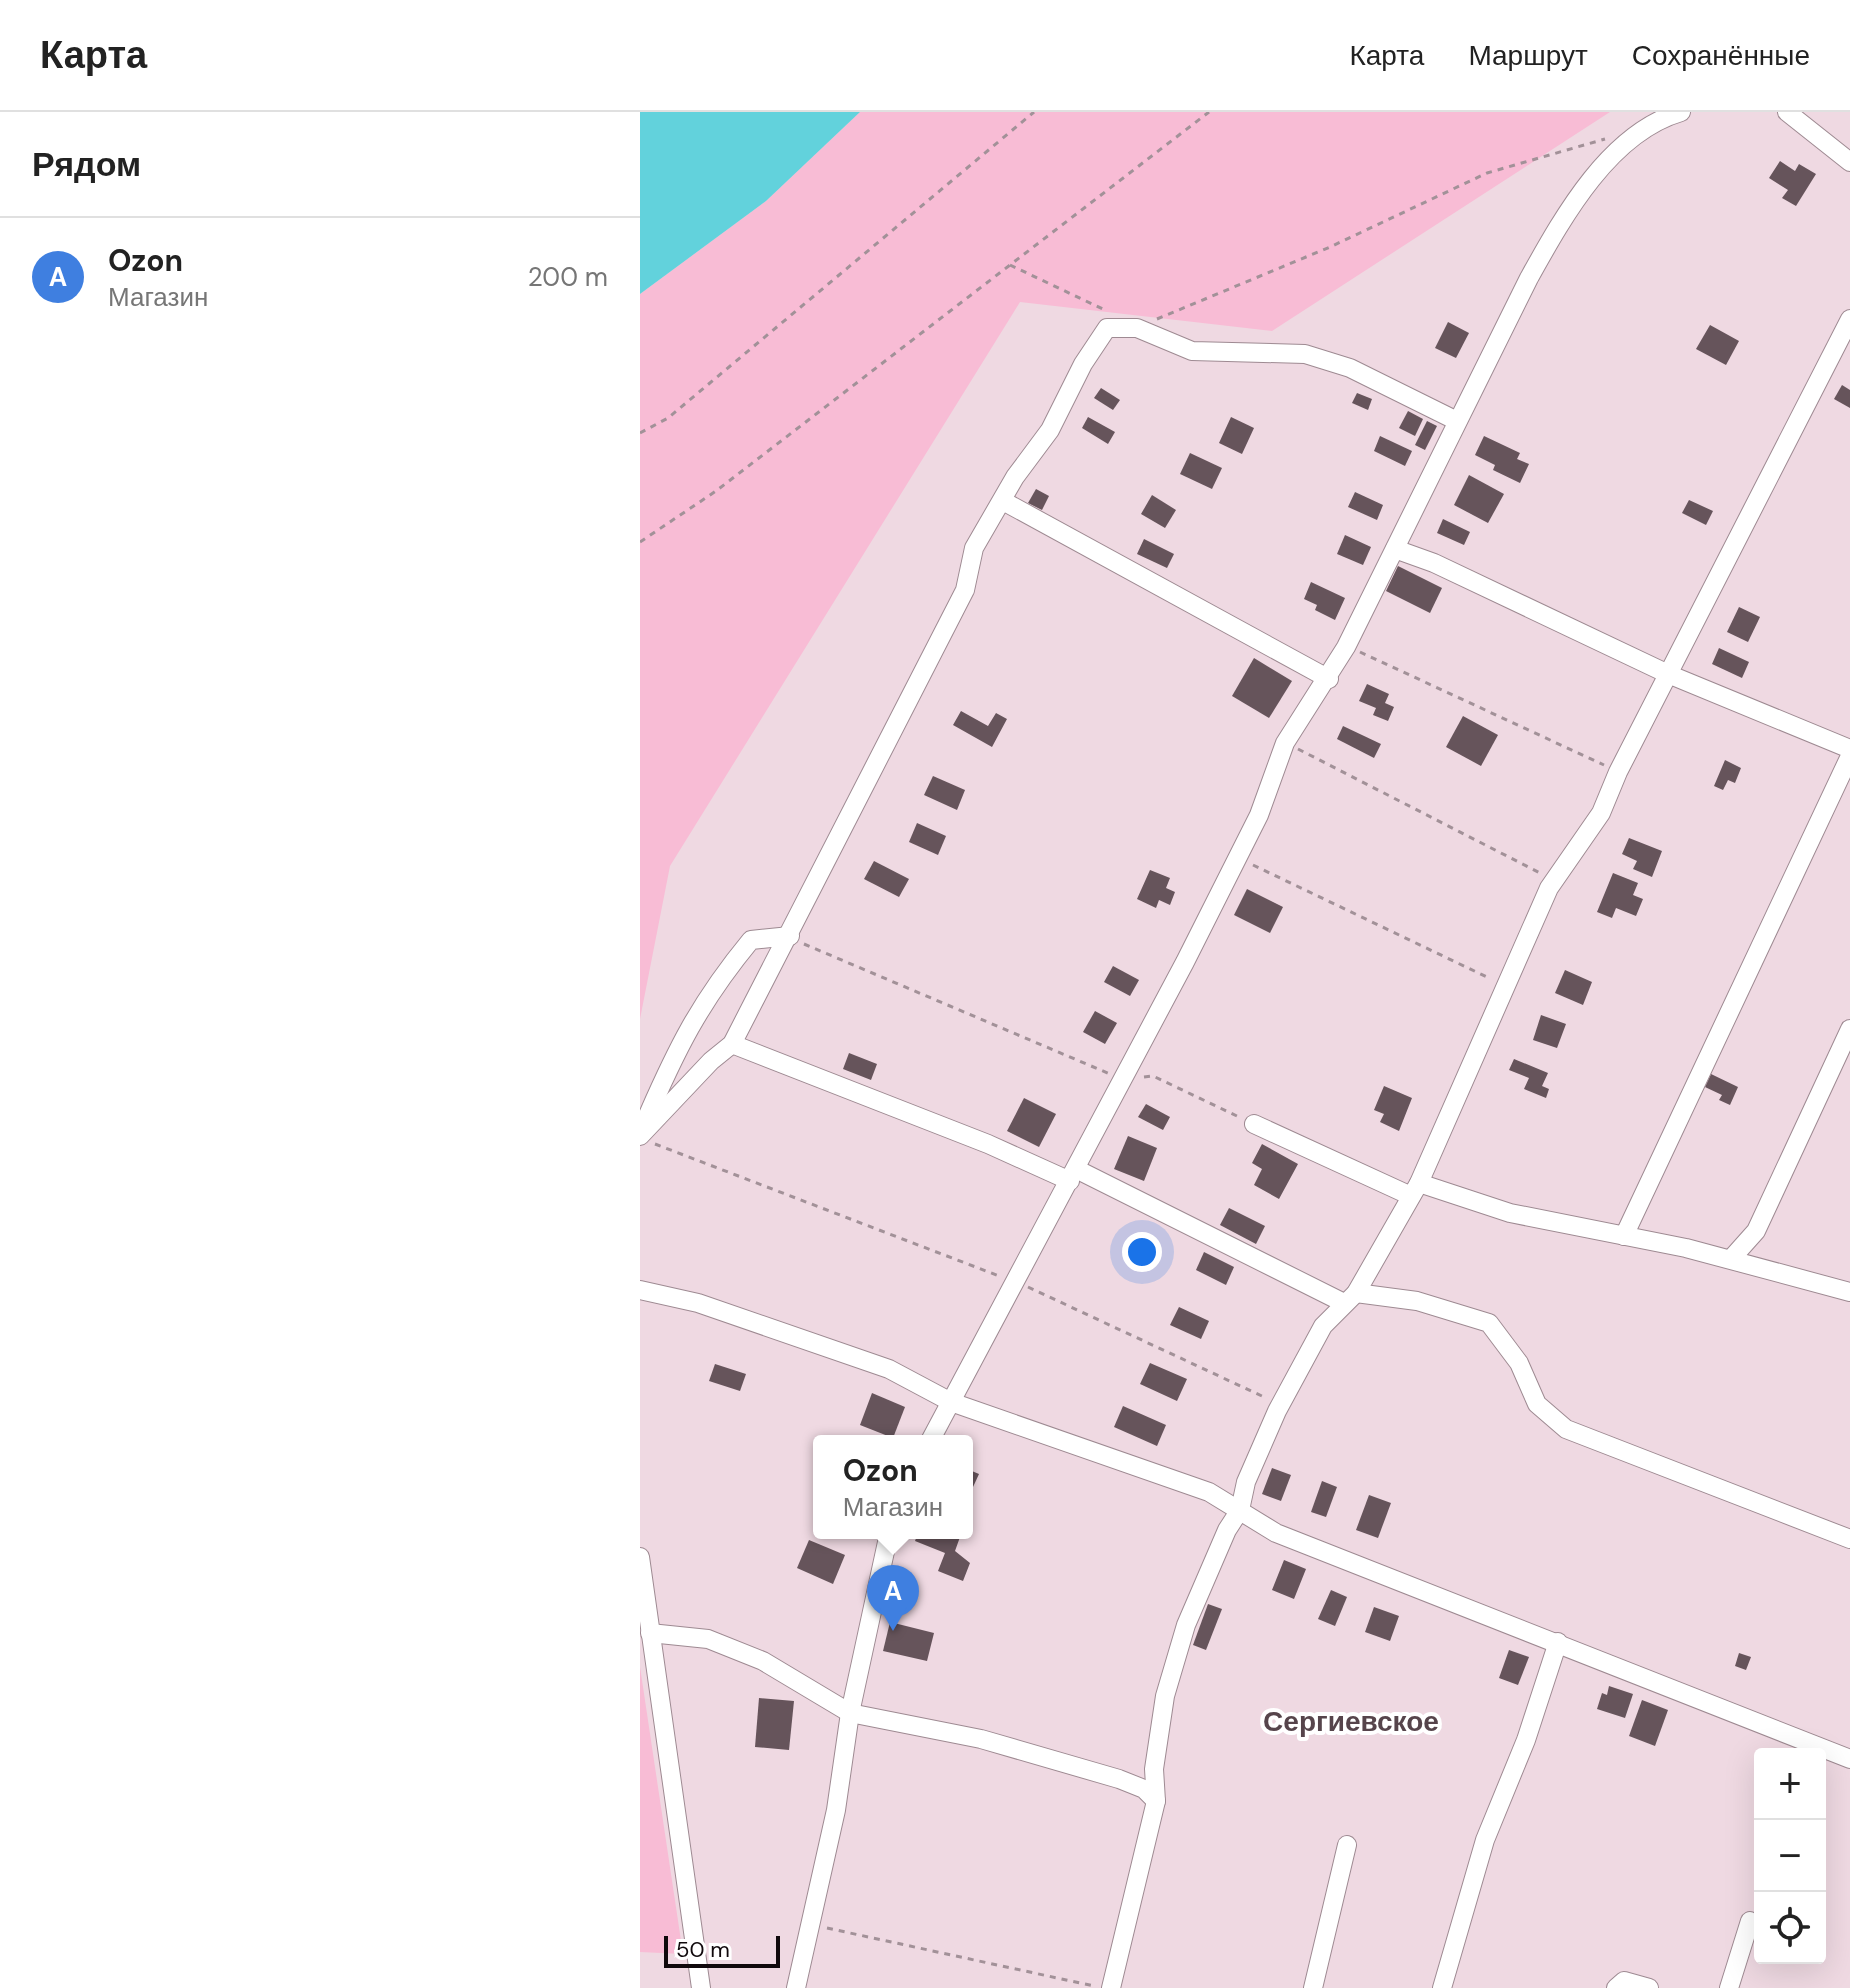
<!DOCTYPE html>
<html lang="ru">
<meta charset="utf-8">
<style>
:root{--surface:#fff;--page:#f2f2f2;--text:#222;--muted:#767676;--line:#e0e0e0;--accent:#b45309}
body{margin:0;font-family:"DM Sans",sans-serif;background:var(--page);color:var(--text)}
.controls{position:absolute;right:24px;bottom:24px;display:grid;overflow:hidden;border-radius:8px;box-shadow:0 8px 32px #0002}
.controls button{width:72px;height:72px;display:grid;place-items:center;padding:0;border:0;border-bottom:2px solid var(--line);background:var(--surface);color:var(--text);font:40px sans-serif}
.scale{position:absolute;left:24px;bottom:20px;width:116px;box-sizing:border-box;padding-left:8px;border:4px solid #10090c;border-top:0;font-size:22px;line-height:28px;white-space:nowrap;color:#10090c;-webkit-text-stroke:6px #fff;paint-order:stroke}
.you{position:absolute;left:502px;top:1140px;width:28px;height:28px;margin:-20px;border:6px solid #fff;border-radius:50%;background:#1a73e8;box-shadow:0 0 0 12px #1a73e833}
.badge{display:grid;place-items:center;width:52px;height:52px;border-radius:50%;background:var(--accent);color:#fff;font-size:26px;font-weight:700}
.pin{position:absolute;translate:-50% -66px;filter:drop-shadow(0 2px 4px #0008)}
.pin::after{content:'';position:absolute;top:42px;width:28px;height:24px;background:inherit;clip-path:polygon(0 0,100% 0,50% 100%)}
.popup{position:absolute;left:173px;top:1323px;width:160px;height:104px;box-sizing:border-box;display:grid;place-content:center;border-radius:8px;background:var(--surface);filter:drop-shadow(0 2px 6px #0005);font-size:26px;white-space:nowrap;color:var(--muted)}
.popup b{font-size:30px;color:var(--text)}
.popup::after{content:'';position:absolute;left:50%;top:100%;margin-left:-16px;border:16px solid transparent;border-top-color:var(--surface)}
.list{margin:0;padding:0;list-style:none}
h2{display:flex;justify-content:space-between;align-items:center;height:104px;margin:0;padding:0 32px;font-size:34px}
h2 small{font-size:26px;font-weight:400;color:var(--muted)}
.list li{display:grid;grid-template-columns:52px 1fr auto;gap:24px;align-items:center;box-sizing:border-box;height:120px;padding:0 32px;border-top:2px solid var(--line)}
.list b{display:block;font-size:30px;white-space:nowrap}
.list p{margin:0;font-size:26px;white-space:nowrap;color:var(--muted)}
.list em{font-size:26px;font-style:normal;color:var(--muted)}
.icon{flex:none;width:44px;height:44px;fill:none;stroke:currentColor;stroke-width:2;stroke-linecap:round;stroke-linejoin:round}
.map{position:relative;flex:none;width:1210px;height:1876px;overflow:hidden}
header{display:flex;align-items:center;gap:48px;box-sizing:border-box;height:112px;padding:0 40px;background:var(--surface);border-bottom:2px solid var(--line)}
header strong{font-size:38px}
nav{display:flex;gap:44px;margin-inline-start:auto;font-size:28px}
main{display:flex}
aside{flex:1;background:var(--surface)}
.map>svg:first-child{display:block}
</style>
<header>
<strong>Карта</strong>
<nav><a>Карта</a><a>Маршрут</a><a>Сохранённые</a></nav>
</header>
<main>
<aside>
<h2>Рядом<small></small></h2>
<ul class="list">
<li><span class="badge" style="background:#3f7fe0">A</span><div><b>Ozon</b><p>Магазин</p></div><em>200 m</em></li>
</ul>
</aside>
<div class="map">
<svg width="1210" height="1876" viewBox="0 0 1210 1876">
<rect width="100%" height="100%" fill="#efd9e2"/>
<g fill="#f8bcd5">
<polygon points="220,0 970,0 632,219 380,190 30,754 0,907 0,182 126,89"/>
<polygon points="0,1555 43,1842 0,1840"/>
</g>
<polygon fill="#62d2dc" points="0,0 220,0 126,89 0,182"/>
<g fill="#66545b">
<polygon points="1140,49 1155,59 1159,52 1176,62 1156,94 1142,86 1148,78 1129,66"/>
<polygon points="808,210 829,221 816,246 795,236"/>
<polygon points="1070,213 1099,229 1086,253 1056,237"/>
<polygon points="1202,273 1210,278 1210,296 1194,287"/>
<polygon points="461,276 480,288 473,298 454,286"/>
<polygon points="717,281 732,287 728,298 712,291"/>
<polygon points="768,299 783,307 775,324 759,316"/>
<polygon points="448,305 475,320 468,332 442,316"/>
<polygon points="591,305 614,316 602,342 579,331"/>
<polygon points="787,309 797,314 785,338 775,333"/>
<polygon points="740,324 772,339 765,354 734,339"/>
<polygon points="844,324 880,341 877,347 889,352 880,371 853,358 855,353 835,343"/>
<polygon points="550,341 582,356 572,377 540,362"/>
<polygon points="829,363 864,382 848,411 814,393"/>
<polygon points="396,377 409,384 402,398 388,391"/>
<polygon points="715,380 743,393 737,408 708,395"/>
<polygon points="512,383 536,398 525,416 501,402"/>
<polygon points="1049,388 1073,399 1066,413 1042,401"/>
<polygon points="803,407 830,420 824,433 797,421"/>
<polygon points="705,423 731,435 723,453 697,442"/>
<polygon points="504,427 534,442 527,456 497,442"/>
<polygon points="758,454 802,476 790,501 746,479"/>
<polygon points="671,470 705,486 695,508 675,498 677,493 664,487"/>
<polygon points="1099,495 1120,505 1108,530 1087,520"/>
<polygon points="1079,536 1109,550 1102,566 1072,552"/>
<polygon points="614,546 652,569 629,606 592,584"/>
<polygon points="727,572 749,582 745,591 754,595 748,609 733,603 736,596 719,589"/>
<polygon points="321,599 348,614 356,601 367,607 352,635 313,613"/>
<polygon points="823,604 858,623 841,654 806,635"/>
<polygon points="703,614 741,632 734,646 697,627"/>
<polygon points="1085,648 1101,656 1095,671 1088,668 1083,678 1074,674"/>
<polygon points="293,664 325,678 317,698 284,683"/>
<polygon points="277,711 306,724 298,743 269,730"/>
<polygon points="989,726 1022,739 1012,765 993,757 997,749 982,742"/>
<polygon points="234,749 269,767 259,785 224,767"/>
<polygon points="510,758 530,766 526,776 535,780 530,793 519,788 516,796 497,787"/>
<polygon points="973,761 998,771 993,783 1003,787 996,804 976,796 972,806 957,800"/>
<polygon points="607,777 643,795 630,821 594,803"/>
<polygon points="473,854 499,868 490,884 464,870"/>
<polygon points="925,858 952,870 943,893 915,881"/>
<polygon points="455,899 477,911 465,932 443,920"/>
<polygon points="901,903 926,912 917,936 893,928"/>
<polygon points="209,941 237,952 231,968 203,957"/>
<polygon points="874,947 908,961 902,974 909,977 906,986 884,977 889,966 869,958"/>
<polygon points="1071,962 1098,975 1090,993 1079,988 1082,983 1065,975"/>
<polygon points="744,974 772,986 759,1019 740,1010 744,1002 734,998"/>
<polygon points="384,986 416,1002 399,1035 367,1019"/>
<polygon points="506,992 530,1005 523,1018 498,1005"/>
<polygon points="488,1024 517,1036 504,1069 474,1057"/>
<polygon points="622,1032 658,1052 639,1087 614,1073 622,1057 612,1051"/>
<polygon points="589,1096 625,1114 616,1132 580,1113"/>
<polygon points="564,1140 594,1155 586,1173 556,1158"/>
<polygon points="539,1195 569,1209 561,1227 530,1213"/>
<polygon points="510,1251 547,1267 537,1289 500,1272"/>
<polygon points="75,1252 106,1262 100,1279 69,1269"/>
<polygon points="232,1281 265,1295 253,1326 220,1313"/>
<polygon points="483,1294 526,1313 517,1334 474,1315"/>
<polygon points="632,1356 651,1363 641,1389 622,1382"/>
<polygon points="327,1357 339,1362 327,1388"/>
<polygon points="682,1369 697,1375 686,1405 671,1400"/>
<polygon points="729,1383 751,1391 738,1426 716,1418"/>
<polygon points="278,1421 309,1421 320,1425 315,1439 330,1451 323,1469 298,1459 305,1441 275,1429"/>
<polygon points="169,1428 205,1443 193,1472 157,1456"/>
<polygon points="644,1448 666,1457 654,1487 632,1478"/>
<polygon points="691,1478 707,1485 695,1514 678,1507"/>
<polygon points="568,1492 582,1497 566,1538 553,1533"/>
<polygon points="734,1495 759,1504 750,1529 725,1520"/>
<polygon points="250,1510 294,1521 287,1549 243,1539"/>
<polygon points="869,1538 889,1545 878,1573 859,1566"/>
<polygon points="1099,1541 1111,1545 1106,1558 1095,1554"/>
<polygon points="969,1574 993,1582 985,1606 957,1597 962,1581 967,1583"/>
<polygon points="119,1586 154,1589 149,1638 115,1635"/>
<polygon points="1002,1588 1028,1598 1015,1634 989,1624"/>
</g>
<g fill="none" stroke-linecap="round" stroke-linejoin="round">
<defs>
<g id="minor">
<polyline points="1147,0 1210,50"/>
<polyline points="363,389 689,567"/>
<polyline points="755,437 794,451 1028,562 1210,637"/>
<polyline points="92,932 348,1032 430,1069"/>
<path d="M4,1012C36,938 59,891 111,828L150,824"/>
<polyline points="614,1012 771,1084"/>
<polyline points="0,1024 71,949 92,932 325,478 334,436 375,365 410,318 443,252 467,216 497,216 552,239 665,242 710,256 817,309"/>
<polyline points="436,1057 704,1191"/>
<polyline points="779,1071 870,1101 1046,1136 1210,1180"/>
<polyline points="984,1124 1210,644"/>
<polyline points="1091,1147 1116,1119 1210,917"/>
<polyline points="0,1178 58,1191 249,1257 311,1290 569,1380 636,1421 1210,1647"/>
<polyline points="716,1181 777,1189 849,1211 879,1251 897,1292 926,1317 1210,1427"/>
<path d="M290,1329L545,850L619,703L645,631L706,535L889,166C923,105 969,21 1041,0"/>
<polyline points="0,1445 61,1876"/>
<polyline points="10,1521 68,1527 123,1549 210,1601 341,1627 479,1667 504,1677 516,1689"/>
<polyline points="156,1876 196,1698 210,1601 249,1421"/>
<polyline points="471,1876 516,1689 514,1657 525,1584 546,1513 587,1418 600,1398 606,1370 637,1299 683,1214 716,1181 779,1071 909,776 961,701 978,660 1210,207"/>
<polyline points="673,1876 707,1733"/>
<polyline points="802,1876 845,1728 886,1628 918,1530"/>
<polyline points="976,1876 984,1869 1009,1876"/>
<polyline points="1089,1876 1110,1809"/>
</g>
</defs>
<use href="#minor" stroke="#9e8a92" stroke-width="20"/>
<g stroke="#a29198" stroke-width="3" stroke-dasharray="6 6" stroke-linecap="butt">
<polyline points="370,153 467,199"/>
<polyline points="517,207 690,135 847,61 965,27"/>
<polyline points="0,321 28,306 394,0"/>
<polyline points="0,430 76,379 569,0"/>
<polyline points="720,540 964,653"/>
<polyline points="658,637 900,761"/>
<polyline points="613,753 851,867"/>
<polyline points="164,832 470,962"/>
<polyline points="504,965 513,964 599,1005"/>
<polyline points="15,1032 359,1164"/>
<polyline points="388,1175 624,1285"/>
<polyline points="187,1816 454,1874"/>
</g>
<use href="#minor" stroke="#fff" stroke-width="18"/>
</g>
<g text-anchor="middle" stroke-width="8" stroke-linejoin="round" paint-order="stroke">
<g font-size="28" font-weight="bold" fill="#56444b" stroke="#fff">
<text x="711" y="1619">Сергиевское</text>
</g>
</g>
</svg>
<div class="controls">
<button>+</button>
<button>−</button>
<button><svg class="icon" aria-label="locate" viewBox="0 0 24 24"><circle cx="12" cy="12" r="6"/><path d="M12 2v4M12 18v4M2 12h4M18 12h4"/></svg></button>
</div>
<div class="scale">50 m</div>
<div class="you"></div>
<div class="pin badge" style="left:253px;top:1519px;background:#3f7fe0">A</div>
<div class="popup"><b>Ozon</b>Магазин</div>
</div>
</main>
